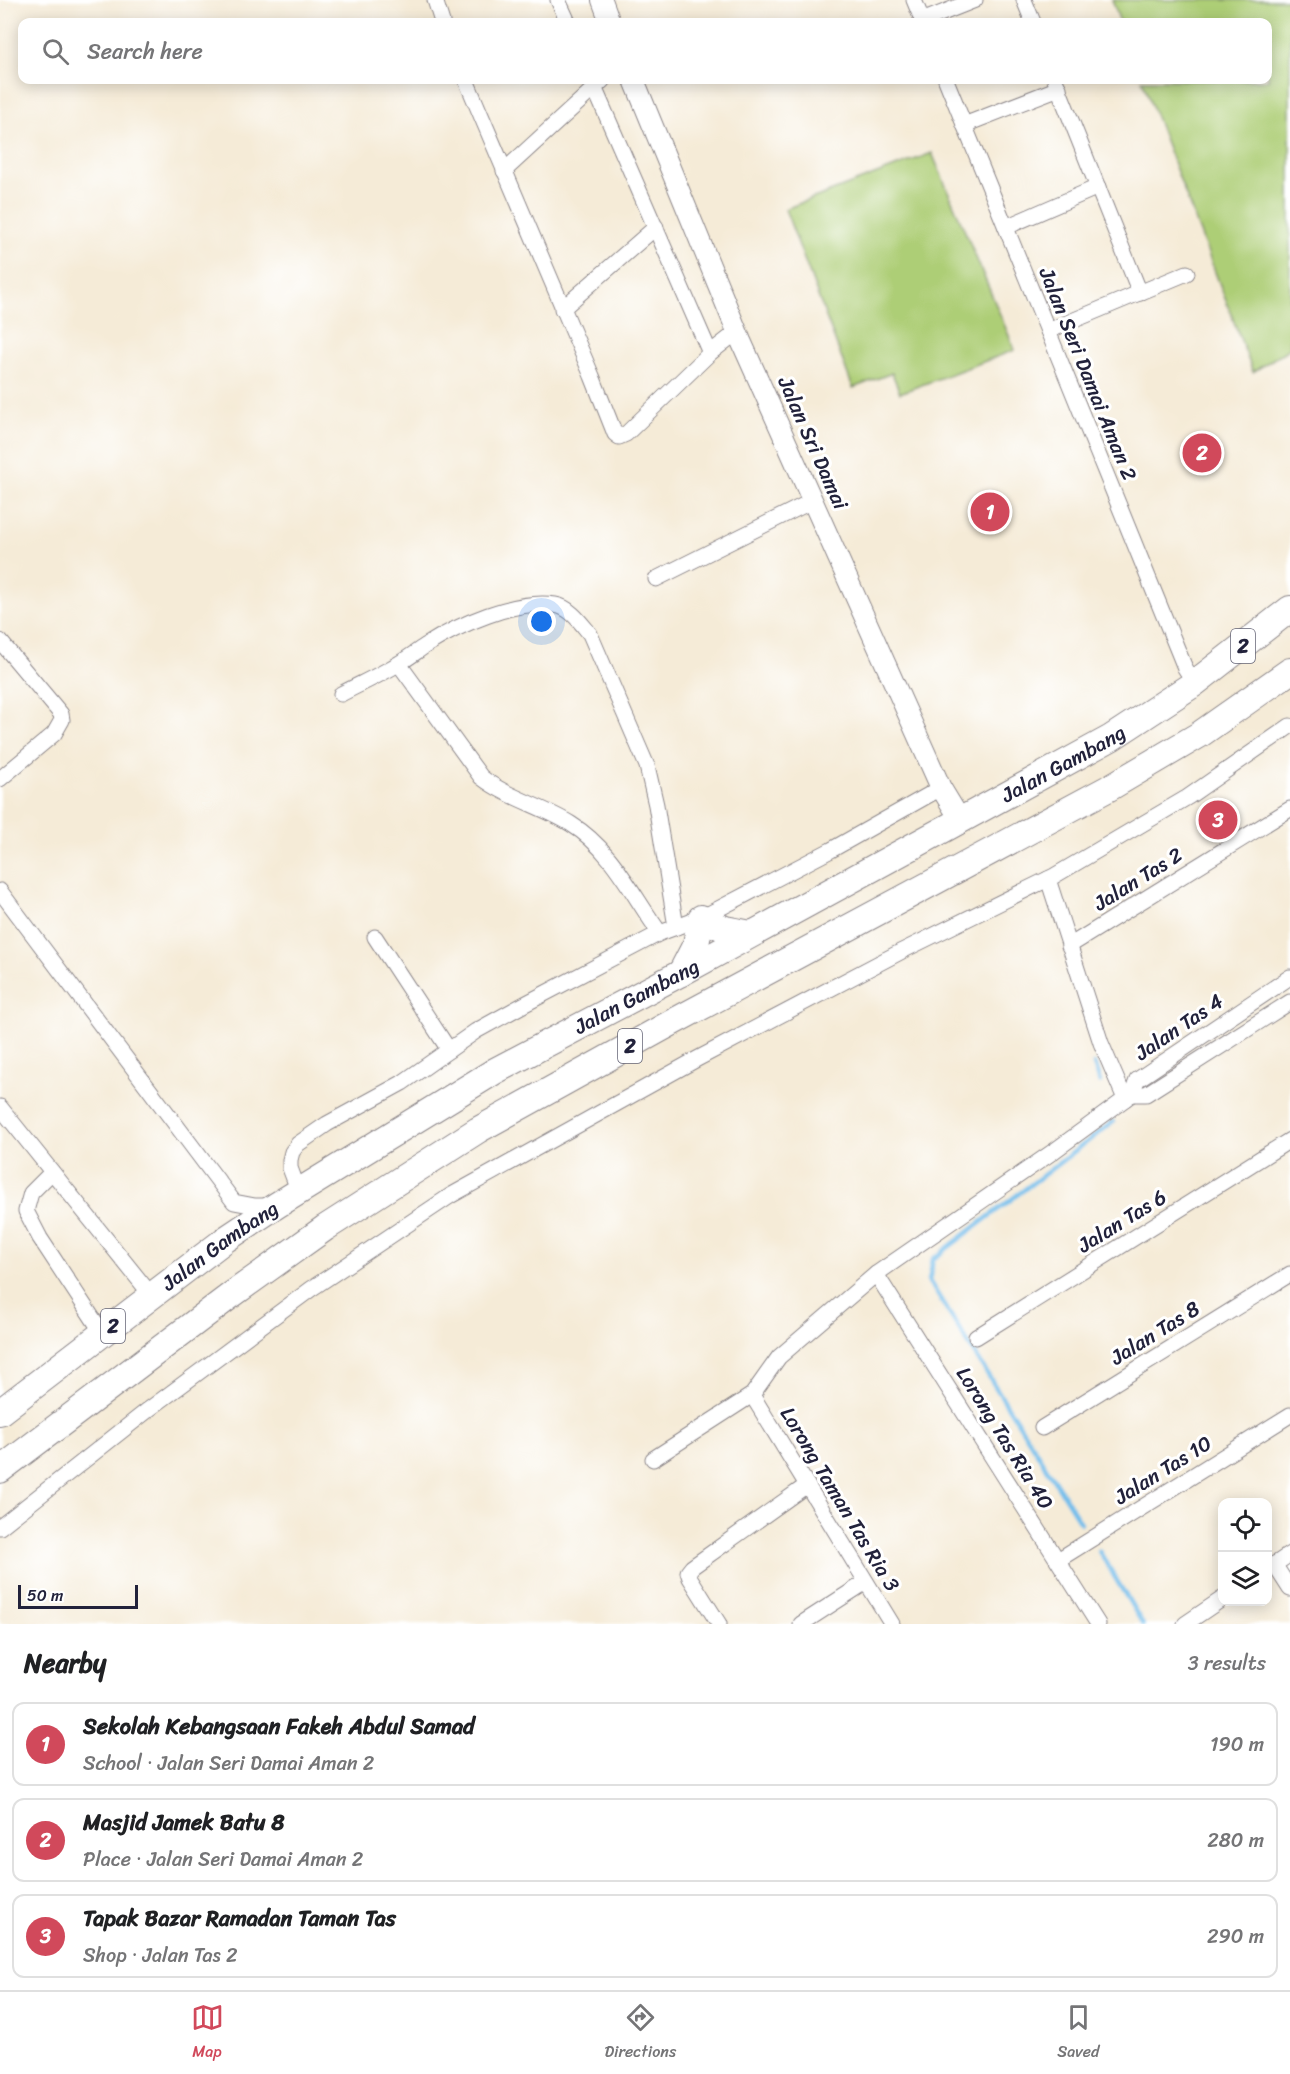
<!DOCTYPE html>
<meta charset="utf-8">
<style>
:root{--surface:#fff;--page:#f6f6f6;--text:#202124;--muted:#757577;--line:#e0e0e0;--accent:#d1495b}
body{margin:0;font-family:Sriracha,sans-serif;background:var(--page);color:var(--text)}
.controls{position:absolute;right:18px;bottom:18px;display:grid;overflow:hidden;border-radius:12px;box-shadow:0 3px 15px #0003}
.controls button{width:54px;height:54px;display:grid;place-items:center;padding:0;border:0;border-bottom:2px solid var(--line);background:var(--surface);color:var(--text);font:30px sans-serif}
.scale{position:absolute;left:18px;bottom:15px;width:120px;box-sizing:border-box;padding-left:6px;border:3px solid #22223b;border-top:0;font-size:16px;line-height:21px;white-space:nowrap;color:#22223b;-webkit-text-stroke:4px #fff;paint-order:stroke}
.you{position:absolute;left:542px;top:622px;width:21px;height:21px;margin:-15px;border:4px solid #fff;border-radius:50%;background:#1a73e8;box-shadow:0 0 0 9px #1a73e833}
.badge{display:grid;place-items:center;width:39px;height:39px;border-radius:50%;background:var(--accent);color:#fff;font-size:20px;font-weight:700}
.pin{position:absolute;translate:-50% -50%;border:3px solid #fff;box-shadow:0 2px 6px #0006}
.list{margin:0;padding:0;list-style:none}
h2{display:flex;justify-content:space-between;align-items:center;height:78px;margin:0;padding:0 24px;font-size:26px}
h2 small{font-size:20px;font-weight:400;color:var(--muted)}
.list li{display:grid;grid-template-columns:39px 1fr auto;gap:18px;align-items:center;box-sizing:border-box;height:84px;margin:0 12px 12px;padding:0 12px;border:2px solid var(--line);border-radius:12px}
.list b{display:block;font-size:22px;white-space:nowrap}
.list p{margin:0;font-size:20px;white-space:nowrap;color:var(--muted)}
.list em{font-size:20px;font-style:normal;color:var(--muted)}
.icon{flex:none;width:33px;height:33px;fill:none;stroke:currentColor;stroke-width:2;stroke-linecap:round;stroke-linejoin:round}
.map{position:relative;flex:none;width:1290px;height:1624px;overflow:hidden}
.search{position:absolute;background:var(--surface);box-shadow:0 3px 15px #0003;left:18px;right:18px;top:18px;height:66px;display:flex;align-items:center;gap:15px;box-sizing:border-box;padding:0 21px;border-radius:12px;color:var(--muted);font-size:22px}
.sheet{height:366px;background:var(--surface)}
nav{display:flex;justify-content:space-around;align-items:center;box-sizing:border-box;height:84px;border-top:2px solid var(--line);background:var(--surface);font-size:16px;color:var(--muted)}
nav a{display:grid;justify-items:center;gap:3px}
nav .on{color:var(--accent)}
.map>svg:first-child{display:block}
</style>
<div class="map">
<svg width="1290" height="1624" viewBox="0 0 1290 1624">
<rect width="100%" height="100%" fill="#fff"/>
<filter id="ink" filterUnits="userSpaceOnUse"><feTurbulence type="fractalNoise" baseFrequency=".0167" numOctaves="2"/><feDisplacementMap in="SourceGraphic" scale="12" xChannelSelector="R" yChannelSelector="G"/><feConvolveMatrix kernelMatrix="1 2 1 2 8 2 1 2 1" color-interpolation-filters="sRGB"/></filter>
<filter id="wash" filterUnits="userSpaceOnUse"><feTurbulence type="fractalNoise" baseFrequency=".008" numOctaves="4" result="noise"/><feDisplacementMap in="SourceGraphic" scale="24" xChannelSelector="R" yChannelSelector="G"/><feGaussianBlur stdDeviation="1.35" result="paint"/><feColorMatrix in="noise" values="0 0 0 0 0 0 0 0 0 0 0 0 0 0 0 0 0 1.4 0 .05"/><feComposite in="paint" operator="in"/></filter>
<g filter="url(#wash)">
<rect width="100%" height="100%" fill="#f5ebd7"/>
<g fill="#adce76" stroke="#687858" stroke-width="1.5">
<polygon points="1112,0 1290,0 1290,348 1253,372 1142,80 1268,80 1268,22 1120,22"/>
<polygon points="932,153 1015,350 900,393 892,373 853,388 785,209"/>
</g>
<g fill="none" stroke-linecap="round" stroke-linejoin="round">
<g stroke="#72bdeb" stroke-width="4.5">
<polyline points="1094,1064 1100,1082"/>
<polyline points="1081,1523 929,1281 933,1259 1113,1122"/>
<polyline points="1099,1551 1143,1624"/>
</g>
</g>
</g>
<g filter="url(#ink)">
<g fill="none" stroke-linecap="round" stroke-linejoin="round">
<defs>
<g id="minor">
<polyline points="435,0 442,22"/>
<polyline points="558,0 568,22"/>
<polyline points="914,0 923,22"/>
<polyline points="1024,0 1033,22"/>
<polyline points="922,21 975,0"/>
<polyline points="466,80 592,376 615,434 619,437 626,434 710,353 737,332"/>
<polyline points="591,80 710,353"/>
<polyline points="946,80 1185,668 1195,683"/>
<polyline points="1055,80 1140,293"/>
<polyline points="964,125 1059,88"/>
<polyline points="504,171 603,80"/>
<polyline points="1006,227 1098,187"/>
<polyline points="562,309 656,227"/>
<polyline points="1048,331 1187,273"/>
<polyline points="656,579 812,501"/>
<polyline points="0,641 61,714 62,720 54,734 0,779"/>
<path d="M399,664L481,777C508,798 542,806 571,824C613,850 632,895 660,933"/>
<path d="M341,694C360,684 380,675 398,664C407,659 416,652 425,646C458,625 515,599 555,605C570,607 581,623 590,634L647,766L656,805L676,927"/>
<polyline points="1048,879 1101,1043 1125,1099"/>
<polyline points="0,891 234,1202 255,1206 273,1206"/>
<polyline points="375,937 449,1050"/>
<polyline points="1069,946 1290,809"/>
<polyline points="1132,1094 1137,1080 1290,977"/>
<polyline points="1132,1094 1146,1094 1290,1002"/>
<polyline points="0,1107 152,1296"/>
<polyline points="52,1172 31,1193 26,1211 40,1238 103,1334"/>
<polyline points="299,1192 290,1168 290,1160 292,1152 298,1144 327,1124 402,1083 476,1031 523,1005 660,933 701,918 831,850 941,788"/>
<polyline points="876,1274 1098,1624"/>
<polyline points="976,1337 1290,1140"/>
<polyline points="752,1395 892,1624"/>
<polyline points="1042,1428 1290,1274"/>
<polyline points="653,1459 752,1395 779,1357 876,1274 1054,1151 1132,1094"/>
<polyline points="0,1527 148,1410 311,1289 450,1196 697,1059 902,951 1054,876 1188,797 1290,726"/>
<polyline points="1058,1560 1290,1415"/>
<polyline points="1274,1564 1290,1589"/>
<polyline points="1268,1569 1290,1554"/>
<polyline points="719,1624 690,1578 688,1572 692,1567 807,1485"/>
<polyline points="801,1624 866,1582"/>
<polyline points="1185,1624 1222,1599"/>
</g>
<g id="tertiary">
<polyline points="602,0 610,22"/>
<polyline points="634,80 741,341 941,788 961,821"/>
</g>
<g id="trunk">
<polyline points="681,973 696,944 701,918 725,929 751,934"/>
<path id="s1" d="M0,1412L226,1239L277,1205L495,1071L681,973L1111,738L1195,683L1290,609"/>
<polyline points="0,1470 230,1296 325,1228 478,1130 673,1022 1109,788 1199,735 1290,671"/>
</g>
</defs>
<use href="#minor" stroke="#8c8689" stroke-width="17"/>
<use href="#tertiary" stroke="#8c8689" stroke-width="22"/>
<use href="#trunk" stroke="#8c8689" stroke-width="28"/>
<use href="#minor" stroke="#fff" stroke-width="15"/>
<use href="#tertiary" stroke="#fff" stroke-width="20"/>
<use href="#trunk" stroke="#fff" stroke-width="26"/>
</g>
</g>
<g text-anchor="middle" stroke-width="6" stroke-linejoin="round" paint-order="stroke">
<g fill="#fff" stroke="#646476" stroke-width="1.5">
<rect x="1231" y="629" width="24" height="34" rx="4.5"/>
<rect x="618" y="1029" width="24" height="34" rx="4.5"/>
<rect x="101" y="1309" width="24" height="34" rx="4.5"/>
</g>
<g font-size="20" font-weight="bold" fill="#22223b">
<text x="1243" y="653">2</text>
<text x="630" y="1053">2</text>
<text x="113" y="1333">2</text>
</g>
<g font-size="21" fill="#22223b" stroke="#fff">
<text transform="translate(1088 374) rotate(68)" y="7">Jalan Seri Damai Aman 2</text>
<text transform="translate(813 443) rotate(66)" y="7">Jalan Sri Damai</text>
<text dy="7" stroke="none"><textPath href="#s1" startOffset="1248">Jalan Gambang</textPath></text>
<text transform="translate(1138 879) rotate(-32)" y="7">Jalan Tas 2</text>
<text dy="7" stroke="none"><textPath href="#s1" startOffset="762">Jalan Gambang</textPath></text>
<text transform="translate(1179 1027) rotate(-34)" y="7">Jalan Tas 4</text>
<text transform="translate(1122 1221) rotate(-32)" y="7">Jalan Tas 6</text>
<text dy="7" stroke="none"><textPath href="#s1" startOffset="276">Jalan Gambang</textPath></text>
<text transform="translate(1155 1333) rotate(-32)" y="7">Jalan Tas 8</text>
<text transform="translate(1005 1438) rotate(58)" y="7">Lorong Tas Ria 40</text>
<text transform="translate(1163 1470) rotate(-32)" y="7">Jalan Tas 10</text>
<text transform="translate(840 1499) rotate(59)" y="7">Lorong Taman Tas Ria 3</text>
</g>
</g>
</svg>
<div class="controls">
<button><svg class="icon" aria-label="locate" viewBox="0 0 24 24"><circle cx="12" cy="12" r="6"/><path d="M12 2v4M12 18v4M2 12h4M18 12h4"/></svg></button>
<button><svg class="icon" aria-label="layers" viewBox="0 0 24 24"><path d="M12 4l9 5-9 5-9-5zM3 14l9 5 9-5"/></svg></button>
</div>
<div class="scale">50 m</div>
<div class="you"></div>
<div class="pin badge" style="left:990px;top:512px">1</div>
<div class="pin badge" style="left:1202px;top:453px">2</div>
<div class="pin badge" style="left:1218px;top:820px">3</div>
<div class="search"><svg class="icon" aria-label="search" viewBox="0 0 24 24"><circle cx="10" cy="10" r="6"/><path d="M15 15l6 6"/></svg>Search here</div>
</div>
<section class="sheet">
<h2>Nearby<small>3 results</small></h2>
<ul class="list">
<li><span class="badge">1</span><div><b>Sekolah Kebangsaan Fakeh Abdul Samad</b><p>School · Jalan Seri Damai Aman 2</p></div><em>190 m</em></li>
<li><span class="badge">2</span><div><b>Masjid Jamek Batu 8</b><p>Place · Jalan Seri Damai Aman 2</p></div><em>280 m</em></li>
<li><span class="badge">3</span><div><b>Tapak Bazar Ramadan Taman Tas</b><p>Shop · Jalan Tas 2</p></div><em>290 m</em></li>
</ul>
</section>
<nav>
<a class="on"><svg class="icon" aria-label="map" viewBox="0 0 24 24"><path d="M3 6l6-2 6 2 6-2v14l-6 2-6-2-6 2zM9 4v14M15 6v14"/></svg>Map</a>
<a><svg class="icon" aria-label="directions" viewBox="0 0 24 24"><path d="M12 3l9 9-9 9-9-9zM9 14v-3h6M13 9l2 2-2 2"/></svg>Directions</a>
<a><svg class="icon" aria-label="saved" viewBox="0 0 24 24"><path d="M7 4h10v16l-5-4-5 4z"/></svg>Saved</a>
</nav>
